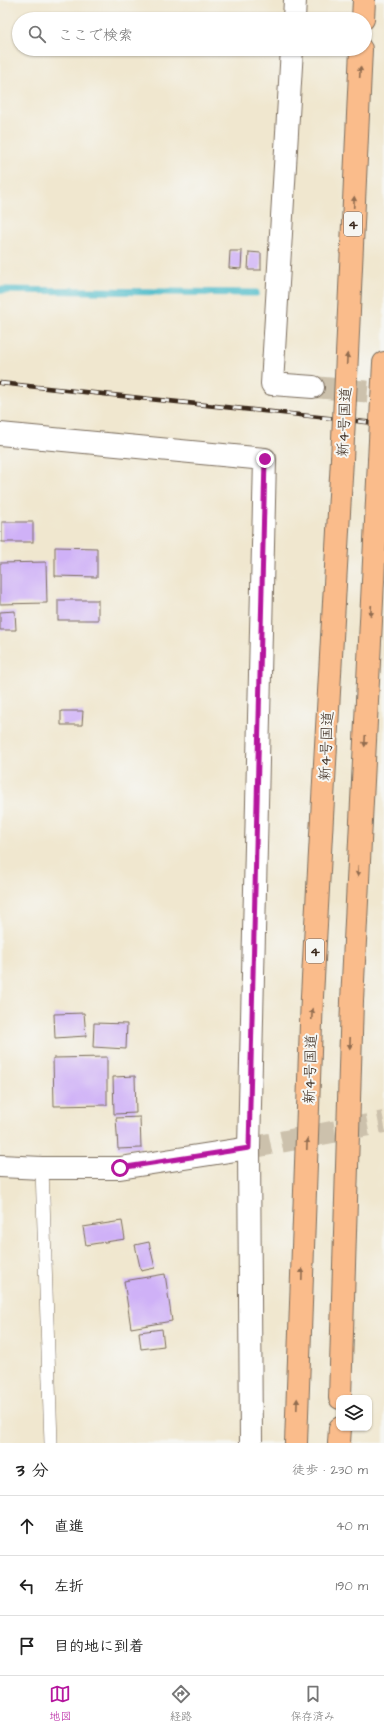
<!DOCTYPE html>
<html lang="ja">
<meta charset="utf-8">
<style>
:root{--surface:#fff;--page:#f6f6f6;--text:#222;--muted:#767676;--line:#e0e0e0;--accent:#b5179e}
body{margin:0;font-family:"Architects Daughter","Klee One",sans-serif;background:var(--page);color:var(--text)}
.controls{position:absolute;right:12px;bottom:12px;display:grid;overflow:hidden;border-radius:8px;box-shadow:0 1px 3px #0004}
.controls button{width:36px;height:36px;display:grid;place-items:center;padding:0;border:0;border-bottom:1px solid var(--line);background:var(--surface);color:var(--text);font:20px sans-serif}
.stop{position:absolute;width:12px;height:12px;margin:-9px;border:3px solid #b5179e;border-radius:50%;background:#fff}
.stop.end{background:#b5179e;border-color:#fff;box-shadow:0 1px 4px #0008}
.list{margin:0;padding:0;list-style:none}
h2{display:flex;justify-content:space-between;align-items:center;height:52px;margin:0;padding:0 16px;font-size:17px}
h2 small{font-size:13px;font-weight:400;color:var(--muted)}
.list li{display:grid;grid-template-columns:26px 1fr auto;gap:12px;align-items:center;box-sizing:border-box;height:60px;padding:0 16px;border-top:1px solid var(--line)}
.list b{display:block;font-size:15px;white-space:nowrap}
.list em{font-size:13px;font-style:normal;color:var(--muted)}
.icon{flex:none;width:22px;height:22px;fill:none;stroke:currentColor;stroke-width:2;stroke-linecap:round;stroke-linejoin:round}
.map{position:relative;flex:none;width:384px;height:1443px;overflow:hidden}
.search{position:absolute;background:var(--surface);box-shadow:0 1px 3px #0004;left:12px;right:12px;top:12px;height:44px;display:flex;align-items:center;gap:10px;box-sizing:border-box;padding:0 14px;border-radius:22px;color:var(--muted);font-size:15px}
.sheet{height:232px;background:var(--surface)}
nav{display:flex;justify-content:space-around;align-items:center;box-sizing:border-box;height:56px;border-top:1px solid var(--line);background:var(--surface);font-size:11px;color:var(--muted)}
nav a{display:grid;justify-items:center;gap:2px}
nav .on{color:var(--accent)}
.map>svg:first-child{display:block}
</style>
<div class="map">
<svg width="384" height="1443" viewBox="0 0 384 1443">
<rect width="100%" height="100%" fill="#f6f6f2"/>
<filter id="ink" filterUnits="userSpaceOnUse"><feTurbulence type="fractalNoise" baseFrequency=".025" numOctaves="2"/><feDisplacementMap in="SourceGraphic" scale="8" xChannelSelector="R" yChannelSelector="G"/><feConvolveMatrix kernelMatrix="1 2 1 2 8 2 1 2 1" color-interpolation-filters="sRGB"/></filter>
<filter id="wash" filterUnits="userSpaceOnUse"><feTurbulence type="fractalNoise" baseFrequency=".012" numOctaves="4" result="noise"/><feDisplacementMap in="SourceGraphic" scale="16" xChannelSelector="R" yChannelSelector="G"/><feGaussianBlur stdDeviation="0.9" result="paint"/><feColorMatrix in="noise" values="0 0 0 0 0 0 0 0 0 0 0 0 0 0 0 0 0 1.4 0 .05"/><feComposite in="paint" operator="in"/></filter>
<g filter="url(#wash)">
<rect width="100%" height="100%" fill="#f0e7cf"/>
<g fill="none" stroke-linecap="round" stroke-linejoin="round">
<polyline stroke="#51bdcb" stroke-width="7" points="0,290 256,293"/>
</g>
<g id="blocks">
<g fill="#cfb1f7">
<polygon points="230,251 242,251 241,269 229,268"/>
<polygon points="249,252 261,253 261,270 248,270"/>
<rect x="2" y="522" width="31" height="20"/>
<polygon points="55,547 97,548 97,577 55,576"/>
<polygon points="46,562 47,603 0,604 0,563"/>
<rect x="58" y="600" width="40" height="20"/>
<polygon points="15,611 16,630 0,630 0,612"/>
<polygon points="61,711 83,711 82,725 61,725"/>
<polygon points="84,1013 86,1036 55,1038 54,1014"/>
<polygon points="94,1023 127,1024 126,1049 93,1047"/>
<polygon points="107,1057 107,1105 54,1106 53,1058"/>
<polygon points="135,1076 136,1113 114,1114 113,1077"/>
<polygon points="140,1117 141,1148 118,1149 116,1118"/>
<polygon points="122,1221 125,1239 86,1245 83,1227"/>
<polygon points="149,1242 155,1268 141,1271 135,1245"/>
<polygon points="165,1274 172,1321 131,1328 124,1281"/>
<polygon points="162,1329 164,1346 141,1349 139,1332"/>
</g>
</g>
</g>
<g filter="url(#ink)">
<use href="#blocks" fill-opacity="0" stroke="#7a6c5c" stroke-width="1"/>
<g fill="none" stroke-linecap="round" stroke-linejoin="round">
<g stroke="#ccc1ac" stroke-width="22" stroke-dasharray="22 11" stroke-linecap="butt">
<polyline points="352,0 384,1"/>
<polyline points="313,387 384,393"/>
<polyline points="249,1148 384,1122"/>
</g>
<defs>
<polyline id="lane" points="42,1168 51,1443"/>
<g id="street">
<polyline points="294,19 295,0"/>
<polyline points="292,49 272,384 313,387"/>
<polyline points="0,434 265,459 249,1148 251,1443"/>
<polyline points="0,1166 42,1168 120,1168 249,1148"/>
</g>
<g id="highway">
<polyline points="363,19 364,0"/>
<polyline points="345,398 361,49"/>
<polyline points="382,400 384,363"/>
<polyline points="340,1398 352,1001 379,461"/>
<polyline points="296,1443 312,996 342,459"/>
<polyline points="339,1443 340,1428"/>
</g>
</defs>
<use href="#lane" stroke="#7a6c5c" stroke-width="14"/>
<use href="#street" stroke="#7a6c5c" stroke-width="24"/>
<use href="#highway" stroke="#7a6c5c" stroke-width="24"/>
<use href="#lane" stroke="#fff" stroke-width="13"/>
<use href="#street" stroke="#fff" stroke-width="22"/>
<use href="#highway" stroke="#fabc8b" stroke-width="22"/>
<defs>
<polyline id="rail" points="0,383 384,424"/>
</defs>
<use href="#rail" stroke="#3b2a1e" stroke-width="4.5"/>
<use href="#rail" stroke="#f6f6f2" stroke-width="3" stroke-dasharray="9" stroke-linecap="butt"/>
<defs>
<g id="highway-bridge">
<polyline points="342,459 345,398"/>
<polyline points="379,461 382,400"/>
</g>
</defs>
<use href="#highway-bridge" stroke="#7a6c5c" stroke-width="24" stroke-linecap="butt"/>
<use href="#highway-bridge" stroke="#fabc8b" stroke-width="22"/>
</g>
<defs><path id="oneway-solid" d="M-6-.8H1V-3.2L6.5 0L1 3.2V.8H-6Z"/></defs>
<g fill="#916c4f">
<use href="#oneway-solid" transform="translate(360 72) rotate(-87)"/>
<use href="#oneway-solid" transform="translate(354 202) rotate(-87)"/>
<use href="#oneway-solid" transform="translate(347 359) rotate(-87)"/>
<use href="#oneway-solid" transform="translate(371 611) rotate(93)"/>
<use href="#oneway-solid" transform="translate(365 741) rotate(93)"/>
<use href="#oneway-solid" transform="translate(358 871) rotate(93)"/>
<use href="#oneway-solid" transform="translate(312 1014) rotate(-88)"/>
<use href="#oneway-solid" transform="translate(350 1043) rotate(92)"/>
<use href="#oneway-solid" transform="translate(307 1144) rotate(-88)"/>
<use href="#oneway-solid" transform="translate(302 1274) rotate(-88)"/>
<use href="#oneway-solid" transform="translate(297 1404) rotate(-88)"/>
</g>
</g>
<g fill="none" stroke-linecap="round" stroke-linejoin="round" filter="url(#ink)">
<polyline stroke="#b5179e" stroke-width="5" points="120,1168 249,1148 265,459"/>
</g>
<g text-anchor="middle" stroke-width="4" stroke-linejoin="round" paint-order="stroke">
<g fill="#f6f6f2" stroke="#73675e" stroke-width="1">
<rect x="344" y="212" width="18" height="24" rx="3"/>
<rect x="306" y="939" width="18" height="24" rx="3"/>
</g>
<g font-size="14" font-weight="bold" fill="#3b2a1e">
<text x="353" y="229">4</text>
<text x="315" y="956">4</text>
</g>
<g font-size="15" fill="#3b2a1e" stroke="#f6f6f2">
<text transform="translate(344 422) rotate(-87)" y="5">新4号国道</text>
<text transform="translate(326 746) rotate(-87)" y="5">新4号国道</text>
<text transform="translate(310 1069) rotate(-88)" y="5">新4号国道</text>
</g>
</g>
</svg>
<div class="controls">
<button><svg class="icon" aria-label="layers" viewBox="0 0 24 24"><path d="M12 4l9 5-9 5-9-5zM3 14l9 5 9-5"/></svg></button>
</div>
<div class="stop" style="left:120px;top:1168px"></div>
<div class="stop end" style="left:265px;top:459px"></div>
<div class="search"><svg class="icon" aria-label="search" viewBox="0 0 24 24"><circle cx="10" cy="10" r="6"/><path d="M15 15l6 6"/></svg>ここで検索</div>
</div>
<section class="sheet">
<h2>3 分<small>徒歩 · 230 m</small></h2>
<ul class="list">
<li><svg class="icon" aria-label="ahead" viewBox="0 0 24 24"><path d="M12 20V5M6 11l6-6 6 6"/></svg><div><b>直進</b></div><em>40 m</em></li>
<li><svg class="icon" aria-label="left" viewBox="0 0 24 24"><path d="M17 20v-9H6M10 6l-5 5 5 5"/></svg><div><b>左折</b></div><em>190 m</em></li>
<li><svg class="icon" aria-label="arrive" viewBox="0 0 24 24"><path d="M6 21V4h12l-3 4 3 4H6"/></svg><div><b>目的地に到着</b></div></li>
</ul>
</section>
<nav>
<a class="on"><svg class="icon" aria-label="map" viewBox="0 0 24 24"><path d="M3 6l6-2 6 2 6-2v14l-6 2-6-2-6 2zM9 4v14M15 6v14"/></svg>地図</a>
<a><svg class="icon" aria-label="directions" viewBox="0 0 24 24"><path d="M12 3l9 9-9 9-9-9zM9 14v-3h6M13 9l2 2-2 2"/></svg>経路</a>
<a><svg class="icon" aria-label="saved" viewBox="0 0 24 24"><path d="M7 4h10v16l-5-4-5 4z"/></svg>保存済み</a>
</nav>
